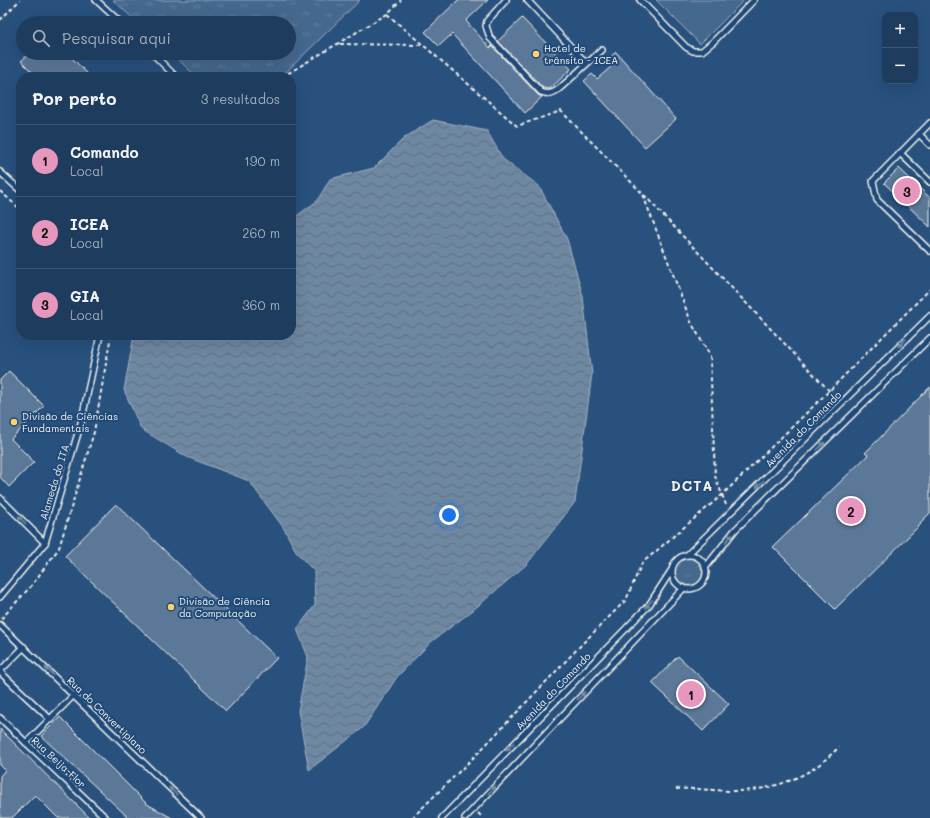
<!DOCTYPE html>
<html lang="pt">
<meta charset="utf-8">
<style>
:root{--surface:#1e3d5e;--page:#264464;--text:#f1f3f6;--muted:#a1aebc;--line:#3c5673;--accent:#e797bd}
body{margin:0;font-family:Mali,sans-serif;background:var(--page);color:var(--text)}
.controls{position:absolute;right:12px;top:12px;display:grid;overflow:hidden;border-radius:8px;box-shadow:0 4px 16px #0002}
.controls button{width:36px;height:36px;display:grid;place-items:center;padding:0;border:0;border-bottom:1px solid var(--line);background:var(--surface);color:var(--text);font:20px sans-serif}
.you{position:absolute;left:449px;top:515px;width:14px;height:14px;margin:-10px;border:3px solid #fff;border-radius:50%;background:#1a73e8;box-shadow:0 0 0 6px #1a73e833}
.badge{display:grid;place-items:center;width:26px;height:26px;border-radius:50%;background:var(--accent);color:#111;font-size:13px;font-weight:700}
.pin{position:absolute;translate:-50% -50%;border:2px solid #fff;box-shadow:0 1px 4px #0006}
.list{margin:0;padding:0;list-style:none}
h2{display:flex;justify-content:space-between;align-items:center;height:52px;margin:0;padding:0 16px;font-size:17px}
h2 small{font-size:13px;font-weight:400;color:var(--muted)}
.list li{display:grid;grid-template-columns:26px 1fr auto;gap:12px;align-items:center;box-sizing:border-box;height:72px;padding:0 16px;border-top:1px solid var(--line)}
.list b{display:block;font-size:15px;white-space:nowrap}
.list p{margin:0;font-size:13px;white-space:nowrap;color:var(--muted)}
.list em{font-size:13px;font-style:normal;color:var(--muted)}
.icon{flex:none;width:22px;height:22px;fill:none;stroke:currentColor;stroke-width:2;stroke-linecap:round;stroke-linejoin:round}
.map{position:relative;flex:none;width:930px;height:818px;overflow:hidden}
.search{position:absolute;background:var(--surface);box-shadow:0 4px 16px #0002;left:16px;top:16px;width:280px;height:44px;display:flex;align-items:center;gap:10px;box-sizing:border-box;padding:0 14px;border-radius:22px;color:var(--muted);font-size:15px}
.panel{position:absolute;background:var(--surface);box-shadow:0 4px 16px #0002;left:16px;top:72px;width:280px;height:268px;border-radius:16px}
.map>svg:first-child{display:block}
</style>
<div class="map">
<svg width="930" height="818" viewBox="0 0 930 818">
<defs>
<pattern id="grass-tufts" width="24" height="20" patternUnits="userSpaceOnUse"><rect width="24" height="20" fill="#45688e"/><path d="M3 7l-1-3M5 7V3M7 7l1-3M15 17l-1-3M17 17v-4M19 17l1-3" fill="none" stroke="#607e9e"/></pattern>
<pattern id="water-waves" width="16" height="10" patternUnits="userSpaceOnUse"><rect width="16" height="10" fill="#6e88a2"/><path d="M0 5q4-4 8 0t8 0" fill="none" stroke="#5f6e7d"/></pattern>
</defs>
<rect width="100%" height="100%" fill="#28517e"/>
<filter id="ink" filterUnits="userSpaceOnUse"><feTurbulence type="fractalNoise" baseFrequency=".025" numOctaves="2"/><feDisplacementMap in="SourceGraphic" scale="8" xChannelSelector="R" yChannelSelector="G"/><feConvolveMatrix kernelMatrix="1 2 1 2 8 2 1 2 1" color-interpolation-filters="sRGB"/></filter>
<g filter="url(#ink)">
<g fill="url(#grass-tufts)" stroke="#9cacbb">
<polygon points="113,0 360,0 281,77 197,77 171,53 289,53 289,23 138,23"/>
<circle cx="689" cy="572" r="15"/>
</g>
<polygon fill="#45688e" stroke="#9cacbb" points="656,0 744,0 700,44"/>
<polygon fill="url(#water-waves)" stroke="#a4b2be" points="433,120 487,131 503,159 539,186 567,239 583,296 592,374 575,502 527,564 472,611 431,642 397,677 364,727 309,770 298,711 308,657 297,629 315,605 314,571 297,553 283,527 249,481 187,457 141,429 124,390 134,335 291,335 291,220 317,201 330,179 374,168 404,138"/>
<g fill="#5b7899" stroke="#f4f1e8">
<polygon points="458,0 488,0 466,21 490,48 492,46 538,95 542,97 525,113 452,34 439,46 425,32"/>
<polygon points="522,18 571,69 550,89 543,88 498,41"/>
<polygon points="616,52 676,119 645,147 584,81 592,74 597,79 612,66 606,61"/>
<polygon points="30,53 67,53 91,77 37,77 21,61"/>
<polygon points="899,168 930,198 930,227 884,183"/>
<polygon points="9,371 44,406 11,439 34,462 9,487 0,477 0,380"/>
<polygon points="930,387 930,513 920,523 921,524 835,609 773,547 868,455 865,453"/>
<polygon points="116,504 277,658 226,711 65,556"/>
<polygon points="678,656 729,704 703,731 652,683"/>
<polygon points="60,717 147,804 172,818 129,818 41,736"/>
<polygon points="0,729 90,818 58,818 35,795 12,818 0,818 0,776 5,770 0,765"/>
</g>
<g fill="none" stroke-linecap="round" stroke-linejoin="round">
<defs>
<g id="service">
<polyline points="96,0 121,23"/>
<path d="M506,0L487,21L486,26L490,38L541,92C549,95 553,93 559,89L602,50"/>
<polyline points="527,0 586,63"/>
<polyline points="640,0 686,47 693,51 702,51 714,41 754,0"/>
<polyline points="152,53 176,77"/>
<polyline points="930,123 873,181 877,200 930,251"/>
<polyline points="919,134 930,145"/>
<polyline points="900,153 930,182"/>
<polyline points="0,172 21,191"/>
<polyline points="0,498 45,543"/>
<circle cx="689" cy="572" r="17"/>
<polyline points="687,555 930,316"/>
<polyline points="705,568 735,530 930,338"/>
<polyline points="0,597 45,543 81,423 100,335"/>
<polyline points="0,625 201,818"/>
<polyline points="0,671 24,647"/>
<polyline points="0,672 50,719"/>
<polyline points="0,718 106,818"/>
<polyline points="26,743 74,695"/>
<polyline points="442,818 649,605 671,571"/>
<polyline points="465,818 684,588"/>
</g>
</defs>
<use href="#service" stroke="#f4f1e8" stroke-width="8"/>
<g stroke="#f4f1e8" stroke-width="2" stroke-dasharray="4 3" stroke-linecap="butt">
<polyline points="387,14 517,126 561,111 643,194 837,399"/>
<polyline points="0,20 20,0"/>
<polyline points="340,44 422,45"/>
<polyline points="282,77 387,14 401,0"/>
<polyline points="0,191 21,210"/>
<polyline points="643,195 691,322 710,356 715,476 726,505"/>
<polyline points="1,619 32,585 59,548 94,432 111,335"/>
<path d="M676,789C693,788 710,790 728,791C759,792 790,784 816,767C824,761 832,754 839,747"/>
<polyline points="478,813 483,818"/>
<polyline points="412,818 478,753 583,643 626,600 642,563 722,495 829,391 930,289"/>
</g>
<use href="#service" stroke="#1f4a7a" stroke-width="5"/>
</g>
<defs><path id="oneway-solid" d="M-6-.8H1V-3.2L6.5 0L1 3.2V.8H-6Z"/></defs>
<g fill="#748da6">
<use href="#oneway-solid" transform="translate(902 343) rotate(135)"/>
<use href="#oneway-solid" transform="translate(821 446) rotate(-45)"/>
<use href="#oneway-solid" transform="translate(760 484) rotate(135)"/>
<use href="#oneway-solid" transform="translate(22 520) rotate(-135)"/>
<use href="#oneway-solid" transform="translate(729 538) rotate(-52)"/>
<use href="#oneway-solid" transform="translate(649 604) rotate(128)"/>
<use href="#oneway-solid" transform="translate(49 671) rotate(-137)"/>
<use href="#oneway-solid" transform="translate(581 696) rotate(-46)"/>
<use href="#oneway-solid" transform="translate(510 747) rotate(134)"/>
<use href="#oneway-solid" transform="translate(492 790) rotate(-46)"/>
<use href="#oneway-solid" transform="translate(173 791) rotate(-136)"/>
</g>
</g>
<g fill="#ffd166" stroke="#1f4a7a" stroke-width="1.5">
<circle cx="536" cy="54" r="4"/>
<circle cx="14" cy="422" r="4"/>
<circle cx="171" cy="607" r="4"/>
</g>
<g text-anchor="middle" stroke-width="4" stroke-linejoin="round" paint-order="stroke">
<g font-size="10" fill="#f4f1e8" stroke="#1f4a7a" text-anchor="start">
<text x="544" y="52">Hotel de<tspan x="544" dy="12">trânsito - ICEA</tspan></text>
<text x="22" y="420">Divisão de Ciências<tspan x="22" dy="12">Fundamentais</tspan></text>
<text x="179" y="605">Divisão de Ciência<tspan x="179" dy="12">da Computação</tspan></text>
</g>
<g font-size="10" fill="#f4f1e8" stroke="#1f4a7a">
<text transform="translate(803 429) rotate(-45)" y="4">Avenida do Comando</text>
<text transform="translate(54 482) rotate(-73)" y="4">Alameda do ITA</text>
<text transform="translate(553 691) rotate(-46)" y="4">Avenida do Comando</text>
<text transform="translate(107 715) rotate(44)" y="4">Rua do Convertiplano</text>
<text transform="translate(59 762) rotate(43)" y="4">Rua Beija-Flor</text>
</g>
<g font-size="14" font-weight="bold" letter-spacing="1" fill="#f4f1e8" stroke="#1f4a7a">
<text x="692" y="491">DCTA</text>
</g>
</g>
</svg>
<div class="controls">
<button>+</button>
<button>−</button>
</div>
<div class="you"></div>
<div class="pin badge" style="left:691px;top:694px">1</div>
<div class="pin badge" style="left:851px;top:511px">2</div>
<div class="pin badge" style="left:907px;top:191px">3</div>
<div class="search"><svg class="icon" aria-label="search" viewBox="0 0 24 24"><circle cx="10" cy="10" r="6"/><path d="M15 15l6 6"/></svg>Pesquisar aqui</div>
<section class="panel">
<h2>Por perto<small>3 resultados</small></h2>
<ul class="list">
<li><span class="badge">1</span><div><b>Comando</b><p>Local</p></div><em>190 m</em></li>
<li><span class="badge">2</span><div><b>ICEA</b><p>Local</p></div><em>260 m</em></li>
<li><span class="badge">3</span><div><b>GIA</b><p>Local</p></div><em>360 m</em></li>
</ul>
</section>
</div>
